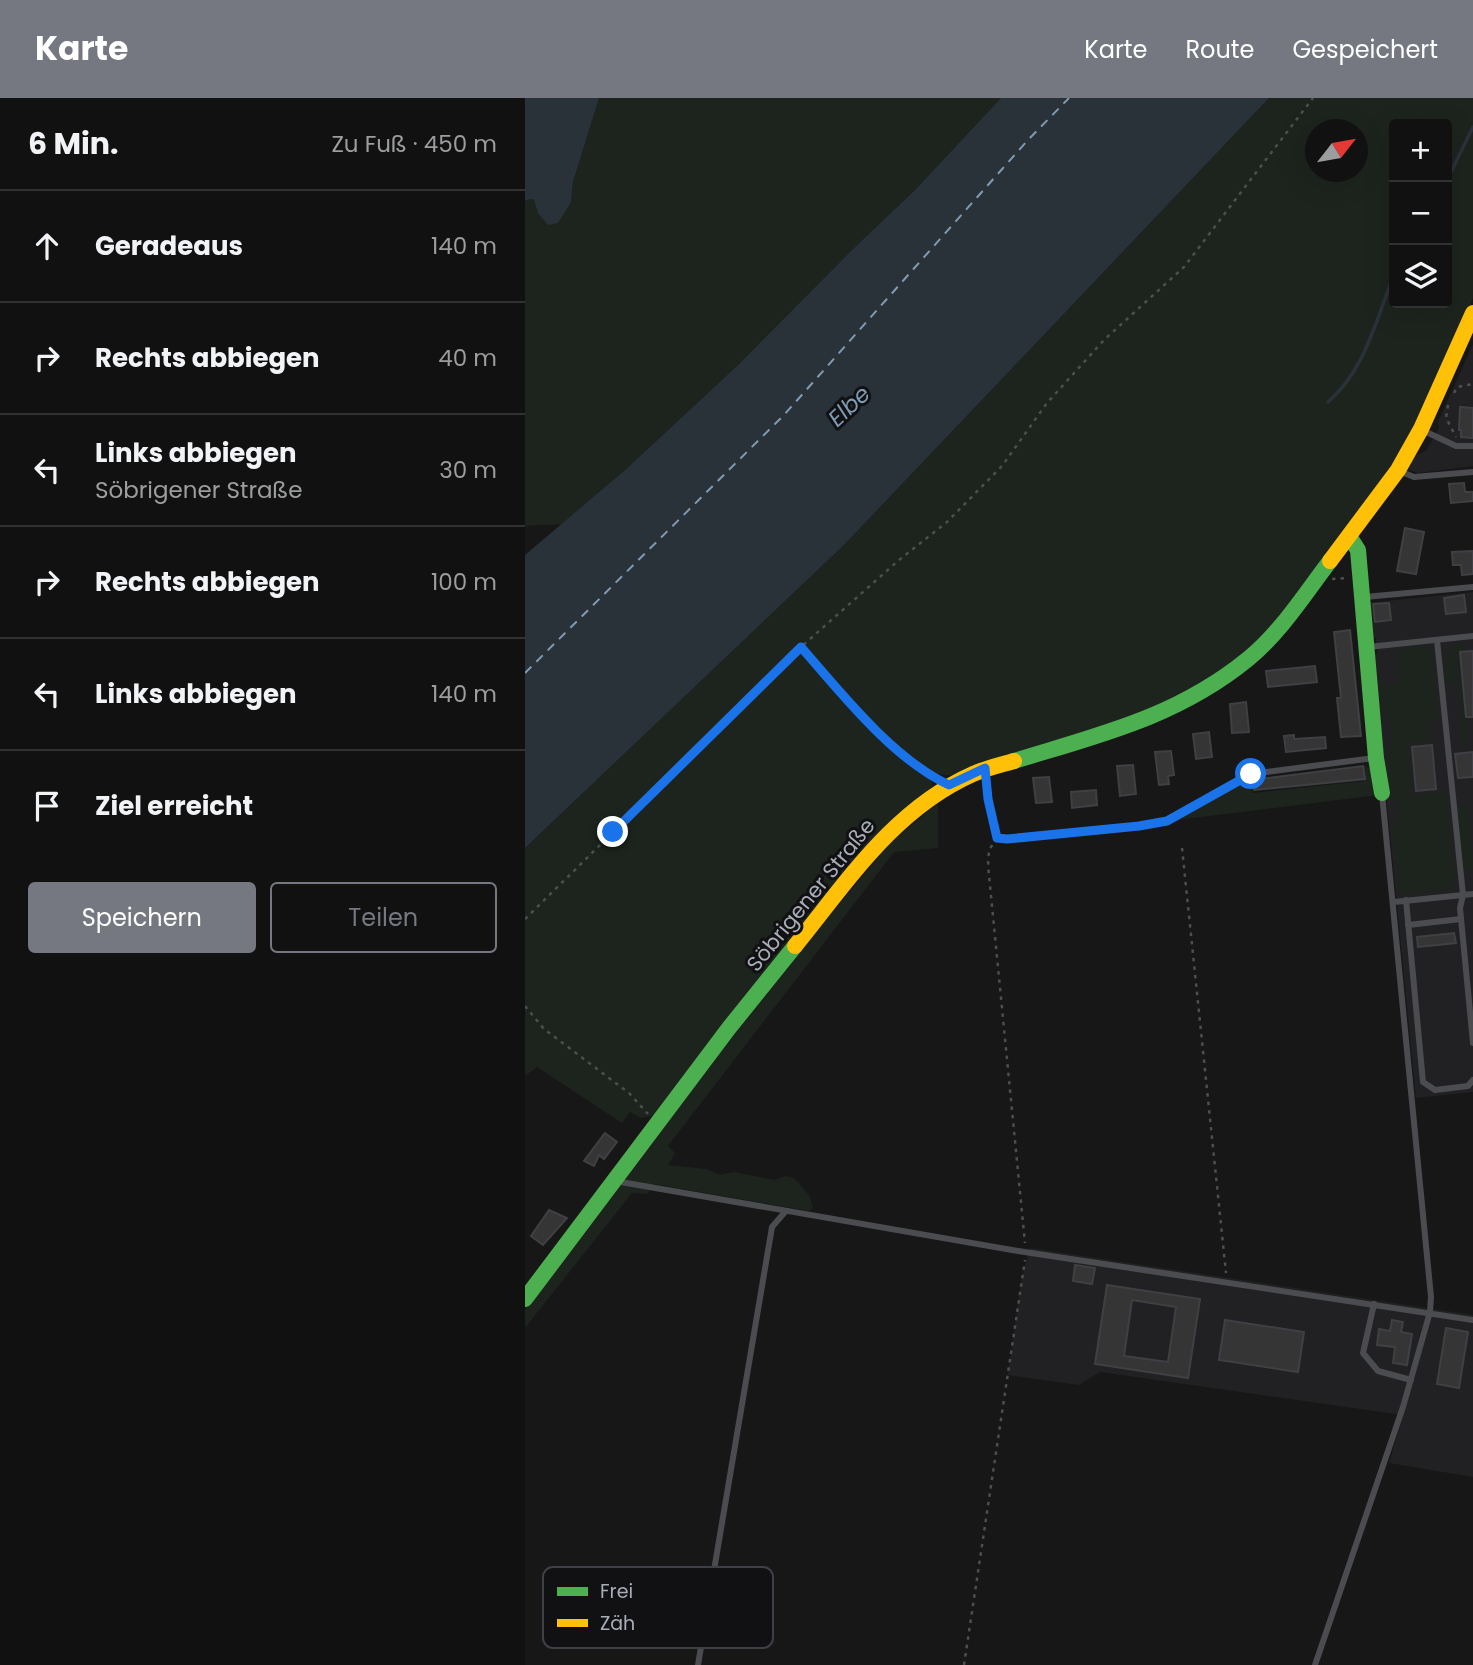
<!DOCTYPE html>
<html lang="de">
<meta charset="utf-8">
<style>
:root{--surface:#111;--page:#1a1a1a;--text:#f1f3f6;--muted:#9c9d9f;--line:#303131;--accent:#757880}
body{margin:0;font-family:Poppins,sans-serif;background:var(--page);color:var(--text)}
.controls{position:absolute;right:21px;top:21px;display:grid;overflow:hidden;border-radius:7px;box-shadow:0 7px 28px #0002}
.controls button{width:63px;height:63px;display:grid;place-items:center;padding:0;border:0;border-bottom:2px solid var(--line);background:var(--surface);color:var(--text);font:35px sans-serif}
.compass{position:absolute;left:780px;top:21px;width:63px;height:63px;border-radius:50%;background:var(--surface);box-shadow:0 7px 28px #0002;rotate:59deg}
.stop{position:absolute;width:21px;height:21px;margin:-16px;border:5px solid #1a73e8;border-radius:50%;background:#fff}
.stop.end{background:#1a73e8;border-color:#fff;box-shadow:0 2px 7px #0008}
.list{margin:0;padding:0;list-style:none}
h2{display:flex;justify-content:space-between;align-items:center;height:91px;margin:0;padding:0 28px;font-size:30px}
h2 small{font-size:23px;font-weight:400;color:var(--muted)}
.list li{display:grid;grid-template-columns:46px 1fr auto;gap:21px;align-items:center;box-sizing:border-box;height:112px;padding:0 28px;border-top:2px solid var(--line)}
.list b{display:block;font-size:26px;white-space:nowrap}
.list p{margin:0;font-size:23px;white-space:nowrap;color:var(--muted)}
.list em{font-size:23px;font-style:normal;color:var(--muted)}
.actions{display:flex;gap:14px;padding:21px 28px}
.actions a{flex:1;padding:16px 0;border:2px solid var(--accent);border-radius:7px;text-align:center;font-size:24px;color:var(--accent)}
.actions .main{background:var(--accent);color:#fff}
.icon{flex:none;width:38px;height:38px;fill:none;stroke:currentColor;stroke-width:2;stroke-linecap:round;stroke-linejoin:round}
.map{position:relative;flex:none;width:948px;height:1567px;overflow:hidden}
header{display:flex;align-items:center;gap:42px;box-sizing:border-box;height:98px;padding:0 35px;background:var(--accent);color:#fff}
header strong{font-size:33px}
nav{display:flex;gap:38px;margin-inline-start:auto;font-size:24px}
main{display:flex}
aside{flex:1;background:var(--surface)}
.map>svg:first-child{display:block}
</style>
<header>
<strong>Karte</strong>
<nav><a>Karte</a><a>Route</a><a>Gespeichert</a></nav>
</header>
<main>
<aside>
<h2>6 Min.<small>Zu Fuß · 450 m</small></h2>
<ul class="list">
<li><svg class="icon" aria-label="ahead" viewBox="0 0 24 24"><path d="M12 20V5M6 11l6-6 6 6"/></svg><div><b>Geradeaus</b></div><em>140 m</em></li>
<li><svg class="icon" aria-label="right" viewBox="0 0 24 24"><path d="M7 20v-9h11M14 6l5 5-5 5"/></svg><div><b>Rechts abbiegen</b></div><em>40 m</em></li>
<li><svg class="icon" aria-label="left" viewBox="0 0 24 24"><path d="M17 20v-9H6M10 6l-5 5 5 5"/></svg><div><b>Links abbiegen</b><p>Söbrigener Straße</p></div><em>30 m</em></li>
<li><svg class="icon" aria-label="right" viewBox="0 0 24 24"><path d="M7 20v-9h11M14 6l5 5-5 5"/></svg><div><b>Rechts abbiegen</b></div><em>100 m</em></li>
<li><svg class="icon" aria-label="left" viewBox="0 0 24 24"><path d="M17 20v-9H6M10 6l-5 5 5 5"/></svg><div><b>Links abbiegen</b></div><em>140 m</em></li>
<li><svg class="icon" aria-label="arrive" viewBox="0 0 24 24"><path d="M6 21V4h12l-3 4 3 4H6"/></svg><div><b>Ziel erreicht</b></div></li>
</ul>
<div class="actions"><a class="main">Speichern</a><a>Teilen</a></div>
</aside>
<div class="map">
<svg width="948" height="1567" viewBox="0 0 948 1567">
<rect width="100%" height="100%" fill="#171717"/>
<g fill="#212123">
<polygon points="948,246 948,368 893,375 885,372 885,366 889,358 901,353 914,330 913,324"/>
<polygon points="948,494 948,994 891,1000 861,696 849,556 852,555 851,540 846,540 843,505"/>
<polygon points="505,1150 948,1217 948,1379 864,1365 878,1317 575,1274 554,1287 483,1277 497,1178"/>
</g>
<g fill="#1d241e" fill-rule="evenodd">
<polygon points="74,0 476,0 391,91 327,152 213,267 99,373 38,426 0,428 0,103 4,101 9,102 13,115 46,104 48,84"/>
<path d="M744,0H948V200L918,270L869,370L754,522L700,573L618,618L428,678L408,675L389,660L385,665L405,681L408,687L405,692L131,1017L116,1020L105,1014L97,1025L12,969L0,978V750L320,446ZM869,26H922V205H869ZM790,32H832V74H790Z"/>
<path d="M939,544L943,552L932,554L943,649L939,650L932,584L920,585C919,567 917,549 939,544Z"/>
<polygon points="897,547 901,548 907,558 914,622 903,624 905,642 882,646 888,698 921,694 930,781 928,789 923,792 875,796 867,729 874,728 870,701 864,701 860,648 867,647 863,617 857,617 854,588 874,585 872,551"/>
<polygon points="839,667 845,671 853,697 652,722 725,679 727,695 840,683"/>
<polygon points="413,705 413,750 369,754 143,1048 150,1055 143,1067 181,1071 195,1077 209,1074 249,1082 261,1078 269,1080 284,1097 288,1110 284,1113 129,1086 122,1096 107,1095 0,1230 0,1211 211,935 304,818 366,744"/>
<polygon points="943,708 948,762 948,771 945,774 938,769 932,709"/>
</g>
<g fill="#2a3239">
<polygon points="0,0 74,0 48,84 46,104 33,125 23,127 13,115 9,102 5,101 0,103"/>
<polygon points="476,0 744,0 320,446 0,750 0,457 99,373 213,267 327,152 391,91"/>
</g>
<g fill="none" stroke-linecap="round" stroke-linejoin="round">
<g stroke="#2a3239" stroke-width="3.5">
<polyline points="922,82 948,29"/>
<path d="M803,304C841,271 851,221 869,177"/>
</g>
<polyline stroke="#7f9bb3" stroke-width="2" stroke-dasharray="9 7" stroke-linecap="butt" points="0,575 259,317 502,43 544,0"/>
</g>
<g fill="#353536" stroke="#3f4043" stroke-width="2" fill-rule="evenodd">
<polygon points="935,309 948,310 948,340 936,339 936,332 934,332"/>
<polygon points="939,385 940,394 948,394 948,403 926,405 924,386"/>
<polygon points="880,430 899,434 891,476 872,473"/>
<polygon points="948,453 948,476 937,477 936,467 928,467 927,454"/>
<polygon points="939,497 941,514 921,516 919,500"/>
<polygon points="864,505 866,522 850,524 848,506"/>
<polygon points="825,532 836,638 816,639 812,600 816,600 809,534"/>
<polygon points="948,553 948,619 941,619 935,554"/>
<polygon points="790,568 792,584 743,589 741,573"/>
<polygon points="721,604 724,634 707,635 705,606"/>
<polygon points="684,634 687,659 671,661 668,636"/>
<polygon points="769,637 769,641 800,639 801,650 761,654 759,638"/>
<polygon points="907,647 911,691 891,693 887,649"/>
<polygon points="646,653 649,677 643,678 644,686 634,687 630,654"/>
<polygon points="948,654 948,679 933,680 930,656"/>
<polygon points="608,667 611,696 595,698 592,668"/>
<polygon points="838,668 840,681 729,692 728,682"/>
<polygon points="524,679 527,704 511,705 508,680"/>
<polygon points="571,692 572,707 547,710 546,694"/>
<polygon points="929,835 931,845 893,849 892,839"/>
<polygon points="80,1035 92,1044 79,1061 74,1057 69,1068 59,1063"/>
<polygon points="24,1112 42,1120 18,1147 6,1138"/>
<polygon points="550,1167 570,1170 567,1186 548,1183"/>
<path d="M582,1187L675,1201L663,1280L570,1266ZM607,1202L651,1209L643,1264L599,1258Z"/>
<polygon points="700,1222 779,1234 773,1274 694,1262"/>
<polygon points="867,1222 878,1224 876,1234 887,1236 882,1267 868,1265 870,1249 852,1247 854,1231 865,1233"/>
<polygon points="921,1230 943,1234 934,1290 912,1286"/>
</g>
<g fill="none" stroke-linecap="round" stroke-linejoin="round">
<g stroke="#4d4e52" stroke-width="2.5" stroke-dasharray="3.5 5" stroke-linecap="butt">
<polyline points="929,295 932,289 948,286"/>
<polyline points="923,307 921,320 931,339"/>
<polyline points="807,481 822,480"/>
<polyline points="277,550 341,624 405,678 412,681"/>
<polyline points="462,684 469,734 472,740 482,741 614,728 642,723 717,681"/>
<polyline points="472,740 464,752 463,767 500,1145"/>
<polyline points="657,750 701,1175"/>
<polyline points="0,821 276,549 374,462 422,424 477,368 522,305 579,242 659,169 788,0"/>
<polyline points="0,908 19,931 104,995 123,1016"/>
<polyline points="439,1567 500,1162"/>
</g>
<g stroke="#4b4c50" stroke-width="6">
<polyline points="897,332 931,348 948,348"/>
<polyline points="874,373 889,379 948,374"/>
<polyline points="840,499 948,489"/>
<polyline points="843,549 948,538"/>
<polyline points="726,676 849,660"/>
<polyline points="948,796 938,797 935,810 948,945"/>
<polyline points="881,802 898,984 910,992 943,988 948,982"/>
<polyline points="869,804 938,797 912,542"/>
<polyline points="883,827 936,821"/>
<polyline points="90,1083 493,1153 948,1222"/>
<polyline points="849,1206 838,1255 853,1273 886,1282"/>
<polyline points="173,1567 247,1129 260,1114"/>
<polyline points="790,1567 878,1309 905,1214 906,1199 857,696"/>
</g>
<g stroke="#4caf50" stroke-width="16">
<polyline points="824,438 833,452 851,660 857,695"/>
<path d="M489,663C574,637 652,619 723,561C756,534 779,497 805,463"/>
<polyline points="0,1201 204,930 270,848"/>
</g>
<g stroke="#ffc107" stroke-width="16">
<polyline points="805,463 873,372 896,331 948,215"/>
<path d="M270,848C322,784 369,711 448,676C461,670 475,667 489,663"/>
</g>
</g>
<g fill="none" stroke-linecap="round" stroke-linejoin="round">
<path stroke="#1a73e8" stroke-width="9" d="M88,734L276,549C316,595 368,661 424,687L460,670L463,701L472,740L482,741L614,728L642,723L726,676"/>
</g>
<g text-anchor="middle" stroke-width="6" stroke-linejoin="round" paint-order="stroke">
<g font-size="21" fill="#a8adb8" stroke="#111113">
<text transform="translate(286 797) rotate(-51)" y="7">Söbrigener Straße</text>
</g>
<g font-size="23" font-style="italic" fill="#7f9bb3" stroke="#111113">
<text transform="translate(324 308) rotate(-43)" y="8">Elbe</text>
</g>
</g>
<rect x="18" y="1469" width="230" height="81" rx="10" fill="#111113" stroke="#3e4045" stroke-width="2"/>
<rect x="32" y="1489" width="31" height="9" fill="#4caf50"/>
<rect x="32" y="1521" width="31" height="8" fill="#ffc107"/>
<g font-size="19" fill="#a8adb8">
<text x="75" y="1500">Frei</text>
<text x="75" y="1532">Zäh</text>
</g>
</svg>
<div class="controls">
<button>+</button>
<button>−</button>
<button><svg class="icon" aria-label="layers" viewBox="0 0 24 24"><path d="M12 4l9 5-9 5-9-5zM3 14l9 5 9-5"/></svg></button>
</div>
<svg class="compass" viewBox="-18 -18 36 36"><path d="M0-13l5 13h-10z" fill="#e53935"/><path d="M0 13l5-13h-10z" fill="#9c9d9f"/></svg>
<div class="stop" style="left:726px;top:676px"></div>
<div class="stop end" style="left:88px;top:734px"></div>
</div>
</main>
